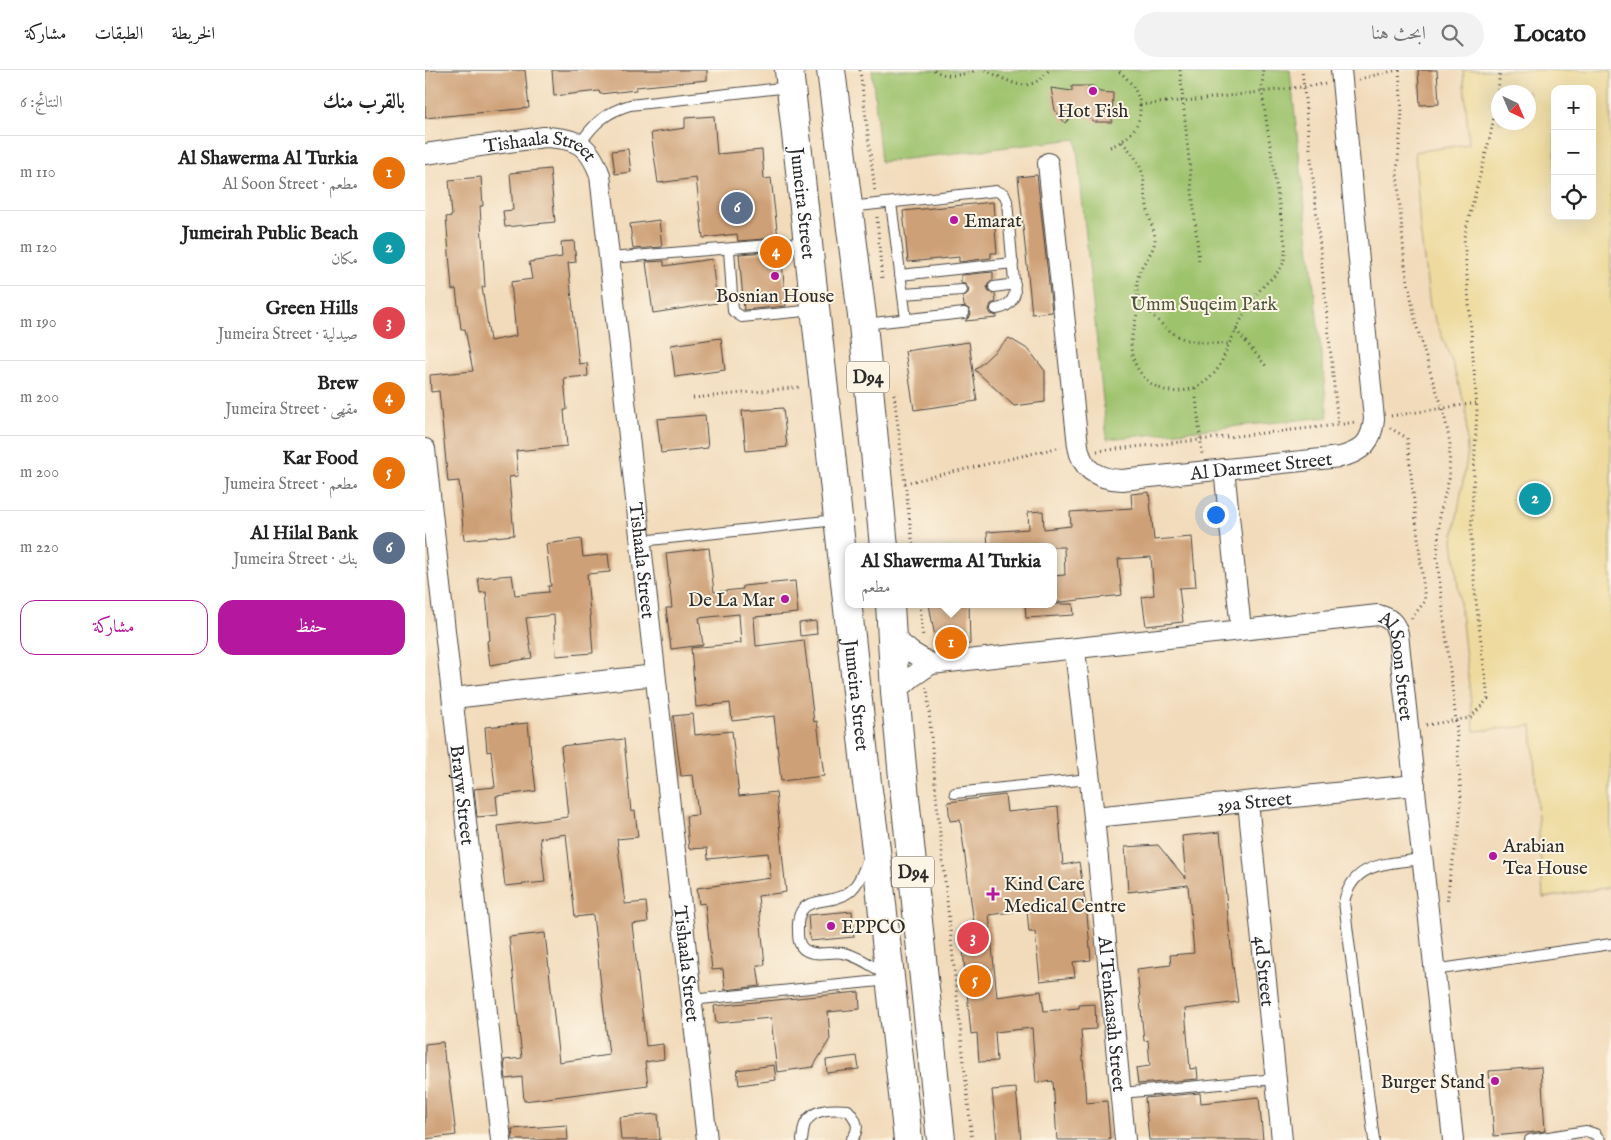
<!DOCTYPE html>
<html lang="ar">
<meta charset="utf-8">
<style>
:root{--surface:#fff;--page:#f2f2f2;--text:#222;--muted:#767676;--line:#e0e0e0;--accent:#b5179e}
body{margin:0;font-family:"IM FELL English",Amiri,serif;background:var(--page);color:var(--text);direction:rtl}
.controls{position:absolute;right:15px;top:15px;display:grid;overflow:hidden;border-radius:10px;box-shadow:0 5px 20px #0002}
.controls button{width:45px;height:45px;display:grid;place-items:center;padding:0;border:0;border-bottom:1px solid var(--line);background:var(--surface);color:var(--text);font:25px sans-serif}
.compass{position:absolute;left:1066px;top:15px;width:45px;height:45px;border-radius:50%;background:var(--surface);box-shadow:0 5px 20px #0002;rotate:136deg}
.you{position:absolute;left:790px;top:444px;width:18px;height:18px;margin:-12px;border:4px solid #fff;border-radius:50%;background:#1a73e8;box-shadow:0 0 0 8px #1a73e833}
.badge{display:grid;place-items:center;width:32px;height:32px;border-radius:50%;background:var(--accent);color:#fff;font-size:16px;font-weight:700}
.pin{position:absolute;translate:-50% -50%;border:2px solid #fff;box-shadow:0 1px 5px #0006}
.popup{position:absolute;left:420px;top:473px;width:212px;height:65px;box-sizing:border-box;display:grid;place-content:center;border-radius:10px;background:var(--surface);filter:drop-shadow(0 1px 4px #0005);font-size:16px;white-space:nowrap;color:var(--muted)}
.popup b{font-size:19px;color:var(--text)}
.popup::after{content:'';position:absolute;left:50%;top:100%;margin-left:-10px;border:10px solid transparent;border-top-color:var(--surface)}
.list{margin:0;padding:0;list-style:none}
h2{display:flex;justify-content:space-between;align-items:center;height:65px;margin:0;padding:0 20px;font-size:21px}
h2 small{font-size:16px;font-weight:400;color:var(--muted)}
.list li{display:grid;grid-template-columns:32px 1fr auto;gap:15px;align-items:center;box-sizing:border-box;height:75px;padding:0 20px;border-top:1px solid var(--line)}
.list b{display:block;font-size:19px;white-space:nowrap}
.list p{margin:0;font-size:16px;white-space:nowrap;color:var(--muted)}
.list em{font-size:16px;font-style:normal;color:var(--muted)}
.actions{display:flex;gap:10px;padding:15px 20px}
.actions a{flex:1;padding:11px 0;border:1px solid var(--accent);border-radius:15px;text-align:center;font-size:18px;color:var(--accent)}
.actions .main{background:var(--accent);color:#fff}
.icon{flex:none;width:28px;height:28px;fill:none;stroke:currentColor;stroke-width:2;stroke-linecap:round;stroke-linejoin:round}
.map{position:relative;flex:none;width:1186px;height:1070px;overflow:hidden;direction:ltr}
header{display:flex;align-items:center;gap:30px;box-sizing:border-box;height:70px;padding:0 25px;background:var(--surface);border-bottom:1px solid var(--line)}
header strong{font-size:24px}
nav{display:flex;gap:28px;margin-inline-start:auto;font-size:18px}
.search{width:350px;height:45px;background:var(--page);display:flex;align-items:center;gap:12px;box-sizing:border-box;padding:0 18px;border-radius:28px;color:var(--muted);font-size:19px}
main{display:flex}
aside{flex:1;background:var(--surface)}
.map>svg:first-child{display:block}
</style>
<header>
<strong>Locato</strong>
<div class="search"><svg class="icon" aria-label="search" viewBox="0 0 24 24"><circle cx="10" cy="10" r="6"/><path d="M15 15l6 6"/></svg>ابحث هنا</div>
<nav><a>الخريطة</a><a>الطبقات</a><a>مشاركة</a></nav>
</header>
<main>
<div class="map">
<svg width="1186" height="1070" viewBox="0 0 1186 1070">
<rect width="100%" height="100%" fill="#fcf5e5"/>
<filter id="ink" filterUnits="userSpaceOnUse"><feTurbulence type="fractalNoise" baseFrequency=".02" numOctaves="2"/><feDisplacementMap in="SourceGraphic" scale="10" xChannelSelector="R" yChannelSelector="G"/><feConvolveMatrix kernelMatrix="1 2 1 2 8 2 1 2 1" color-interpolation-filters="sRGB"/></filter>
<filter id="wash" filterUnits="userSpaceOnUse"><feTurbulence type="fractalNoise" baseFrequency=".0096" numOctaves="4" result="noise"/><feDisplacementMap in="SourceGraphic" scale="20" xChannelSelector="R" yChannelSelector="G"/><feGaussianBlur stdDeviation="1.12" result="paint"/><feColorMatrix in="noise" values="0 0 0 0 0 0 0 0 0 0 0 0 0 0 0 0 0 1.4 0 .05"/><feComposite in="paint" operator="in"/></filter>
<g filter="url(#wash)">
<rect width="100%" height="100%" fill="#f2dbbb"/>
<polygon fill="#9ec36d" stroke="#64774c" points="447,0 865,0 903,347 682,369 651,69 456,92"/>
<path fill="#eeda9e" stroke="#8c8264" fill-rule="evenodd" d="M1038,0H1186V817L1118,828L1107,656L1049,661L1028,470L1042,388L1041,339L1027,292L1005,236L995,159L990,82L1044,74ZM1130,19H1167V146H1130ZM1074,22H1104V52H1074Z"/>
<g id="blocks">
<g fill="#cea077">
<polygon points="13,0 100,0 104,38 0,48 0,1"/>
<polygon points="127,0 282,0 282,10 211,17 211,20 175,24 174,21 129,26"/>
<polygon points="993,0 1012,0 1014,34 995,35"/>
<polygon points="647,16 668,16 675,22 688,23 687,52 669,52 654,40 640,53 630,40 626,18 647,21"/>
<polygon points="289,46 292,84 337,80 339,109 346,108 353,168 313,171 312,164 278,168 271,108 233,113 226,63 260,58 260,48"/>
<polygon points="203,79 206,102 190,104 187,81"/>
<polygon points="125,99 130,152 80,157 78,141 88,140 85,103"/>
<polygon points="612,105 627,242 607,244 593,107"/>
<polygon points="56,107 58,136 55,136 60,217 57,217 65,271 91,266 86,212 107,209 104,192 137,187 136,172 149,171 151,192 143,193 154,294 162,293 163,306 139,308 142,340 139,340 142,376 91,381 93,406 84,407 89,465 39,470 34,411 23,412 14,321 6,322 5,305 48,301 40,259 36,259 31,219 27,220 21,147 27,146 24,110"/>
<polygon points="568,132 572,183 566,183 566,188 534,192 534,187 483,192 478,141"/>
<polygon points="234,150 237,177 208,179 205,154"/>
<polygon points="356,181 361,236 319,240 314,184"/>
<polygon points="287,189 292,233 228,243 221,192 239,191 239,196"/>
<polygon points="568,202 568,210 564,212 562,217 564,222 570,224 571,232 566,234 564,240 566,244 572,246 572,248 540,251 545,246 546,243 544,239 539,236 538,227 543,223 544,219 540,214 536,213 536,205"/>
<polygon points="296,268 300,300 250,307 246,275"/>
<polygon points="584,268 604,280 620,301 620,332 589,336 550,300"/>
<polygon points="544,272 552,331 489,340 480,281"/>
<polygon points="358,338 362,377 321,381 317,341"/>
<polygon points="280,345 283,378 236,383 232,349"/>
<polygon points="724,422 729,470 767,467 771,517 754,518 758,552 721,556 717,527 729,525 726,487 693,489 697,525 628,533 628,506 640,505 639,477 563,477 562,462 604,459 603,442 618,441 619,459 646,456 645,442 707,438 706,424"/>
<polygon points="156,469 158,487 183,484 185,502 162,504 168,583 131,586 129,545 101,548 107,588 65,595 62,571 65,570 61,522 55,523 53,508 87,505 90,525 124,522 123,516 126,516 121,474"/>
<polygon points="284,478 289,522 318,519 318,516 370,511 373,543 329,547 331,576 379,570 389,652 392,651 399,706 356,711 349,646 307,651 305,633 271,637 266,578 316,573 314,544 274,548 278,575 246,579 241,538 247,538 241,483"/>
<polygon points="504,534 544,534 545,574 524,578 509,562"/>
<polygon points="600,534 648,534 649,545 601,548"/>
<polygon points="391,551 392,564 375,566 374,553"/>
<polygon points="268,644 270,665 307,661 314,726 351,722 361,822 333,826 340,895 332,895 335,916 300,920 298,899 287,900 280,833 274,834 272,818 346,808 343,783 283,789 282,778 264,779 261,746 273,745 268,705 256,706 248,646"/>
<polygon points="103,653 107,695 108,695 111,721 71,726 73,745 52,747 49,719 70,717 66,681 62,682 60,657"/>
<polygon points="199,669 206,742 210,741 213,767 192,769 200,834 221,832 223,852 207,854 221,976 238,974 239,989 220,992 223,1015 99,1031 97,1007 81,1009 79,990 97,988 84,867 120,863 134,992 184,985 168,845 150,847 141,764 115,768 120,812 80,816 73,756 143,747 136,676"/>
<polygon points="580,725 582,742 633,737 638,795 654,792 662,844 666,890 648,892 650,907 615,911 610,862 604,862 602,840 564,845 572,927 616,921 619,941 654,938 654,935 670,934 671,959 656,960 661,1033 682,1031 685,1070 632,1070 628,1011 611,1013 607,958 570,962 572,991 554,992 552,963 546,964 537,869 551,868 535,750 525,751 523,732"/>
<polygon points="795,762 807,889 813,932 760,939 765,999 772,998 773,1009 713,1014 711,998 725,996 723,970 719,971 712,899 746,895 745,885 769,883 763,815 703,822 700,777 733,775 761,809 757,766"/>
<polygon points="427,841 429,867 385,871 383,845"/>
<polygon points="434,922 435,939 403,942 405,969 388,997 352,1002 346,948 291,953 289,936"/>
<polygon points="18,972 20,993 22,993 31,1065 0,1069 0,974"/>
<polygon points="432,986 434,999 402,1003 401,990"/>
<polygon points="349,995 351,1010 314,1015 312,1000"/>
<polygon points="1116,997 1120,1061 1069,1066 1064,1001"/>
<polygon points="591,1018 596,1070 572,1070 567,1020"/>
<polygon points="775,1023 776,1033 834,1027 838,1070 724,1070 720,1028"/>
<polygon points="233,1044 235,1070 196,1070 194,1047"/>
<polygon points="142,1055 143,1070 88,1070 87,1059"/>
</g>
</g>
</g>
<g filter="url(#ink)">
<use href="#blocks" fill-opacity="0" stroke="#494541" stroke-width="1"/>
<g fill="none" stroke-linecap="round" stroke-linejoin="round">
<defs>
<g id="lane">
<path d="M155,74C168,54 181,42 205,35L365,17"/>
<polyline points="466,133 481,249"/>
<path d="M424,137L571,121L579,124L582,131L590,223C587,233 581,238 571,239"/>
<polyline points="304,179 308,241 317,247 390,240"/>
<polyline points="185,188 383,172"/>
<polyline points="475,205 588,193"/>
<polyline points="569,217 590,214"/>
<polyline points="478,224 537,220"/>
<polyline points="439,254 539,243"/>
<polyline points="216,471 411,450"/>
<polyline points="530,723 664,709"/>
<path d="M444,786C439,799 435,813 424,822C403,838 371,821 373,860C373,868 373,875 380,880C391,887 406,881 418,883C434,886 448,897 462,905"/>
<polyline points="1009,900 1186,874"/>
<polyline points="266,930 464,910"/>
<polyline points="696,1023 851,1009"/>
<path d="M377,1070C378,1065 378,1058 380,1054C387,1038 408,1039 423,1040C432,1050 436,1059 426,1070"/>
<path d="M949,1070L919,832C928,791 964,794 997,789"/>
<polyline points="1105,1070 1161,1061 1170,1064 1175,1070"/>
</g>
<g id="street">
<path id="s1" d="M0,84L119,67C151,68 164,74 175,105L282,1070"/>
<path id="s2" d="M623,93L653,376C657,401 673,409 697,410L915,387C937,382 947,372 949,349L916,0"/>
<path id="s3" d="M0,379L76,1070"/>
<polyline points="799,399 816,559"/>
<polyline points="468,567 486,582 506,594"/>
<path id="s4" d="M650,580L669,747L700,1070"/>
<path id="s5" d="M470,622L487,607L506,594C655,579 804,560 953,545C965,548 970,553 973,564L1028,1070"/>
<polyline points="28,628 230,605"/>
<path id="s6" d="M823,732L857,1070"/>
<path id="s7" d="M669,747L990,715"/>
</g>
<g id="primary">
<path id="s8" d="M364,0L442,713L450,771L483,1070"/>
<polyline points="406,0 438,254 459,477"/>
<polyline points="465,534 470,622 479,718 516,1070"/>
</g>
</defs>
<use href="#lane" stroke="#494541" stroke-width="12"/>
<use href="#street" stroke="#494541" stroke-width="22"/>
<use href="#primary" stroke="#494541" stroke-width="30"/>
<g stroke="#494541" stroke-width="3" stroke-dasharray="1 4" stroke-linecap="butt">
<polyline points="435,0 450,121"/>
<path d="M509,0C523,9 537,5 552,0"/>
<path d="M560,0C585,11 603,27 624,0"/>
<polyline points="755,0 774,191"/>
<polyline points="974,0 977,42 972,102 980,196 991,254 1008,311 1018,338 1025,373 1024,409 1015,443 1012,488 1031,651 1036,727 1034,760 1025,805 1022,834"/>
<polyline points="934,9 972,0"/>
<polyline points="770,30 901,14"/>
<polyline points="715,35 741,32"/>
<path d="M697,72C724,100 716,107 723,141C725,151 730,160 730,170C729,183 717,192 714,204C710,216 713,229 712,242C711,253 706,264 706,275C706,301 730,325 756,321C771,319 782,313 791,301C797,293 800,283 804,274C812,257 821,239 832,224C847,203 862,204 860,174L837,22L838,0"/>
<path d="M685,77C724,62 724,23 692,0"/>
<polyline points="452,147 457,211"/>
<path d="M713,228C726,242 738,260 757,268C771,274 789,273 804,274"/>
<polyline points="811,260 841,296"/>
<polyline points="770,318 777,384"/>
<polyline points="469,324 488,477"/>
<polyline points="268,328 377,317"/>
<polyline points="966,346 1052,333"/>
<polyline points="913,355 930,352"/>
<polyline points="965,358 982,368 1000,531 986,549"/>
<polyline points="672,381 913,355 877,0"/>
<polyline points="480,413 636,377"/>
<polyline points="495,534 498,568"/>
<polyline points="502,617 511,725 547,1070"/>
<polyline points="1001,655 1045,648 1063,629 1050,523 1046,464 1052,339 1039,167 1065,67 1072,31 1075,0"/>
</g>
<use href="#lane" stroke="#fff" stroke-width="10"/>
<use href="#street" stroke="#fff" stroke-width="20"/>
<use href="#primary" stroke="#fff" stroke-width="28"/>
<polyline stroke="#494541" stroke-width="3" stroke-dasharray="1 4" stroke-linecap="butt" points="741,32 770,30"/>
</g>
</g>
<g fill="#b5179e" stroke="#fcf5e5" stroke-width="2">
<circle cx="668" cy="21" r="5"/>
<circle cx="529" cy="150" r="5"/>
<circle cx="350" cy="206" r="5"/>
<circle cx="360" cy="529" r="5"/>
<circle cx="1068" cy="786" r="5"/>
<path d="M565.5 816.5h5v5h5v5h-5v5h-5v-5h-5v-5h5z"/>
<circle cx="406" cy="856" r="5"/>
<circle cx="1070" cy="1011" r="5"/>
</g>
<g text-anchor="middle" stroke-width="4" stroke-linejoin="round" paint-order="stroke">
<g fill="#fcf5e5" stroke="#6a6863" stroke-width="1">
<rect x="422" y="291.5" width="42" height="31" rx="4"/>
<rect x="467" y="786.5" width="42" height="31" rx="4"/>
</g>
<g font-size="18" font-weight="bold" fill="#2b2b2b">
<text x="443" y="313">D94</text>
<text x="488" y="808">D94</text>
</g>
<g font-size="19" fill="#2b2b2b" stroke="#fcf5e5" text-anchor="start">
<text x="668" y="47" text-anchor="middle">Hot Fish</text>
<text x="539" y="157">Emarat</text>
<text x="350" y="232" text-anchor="middle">Bosnian House</text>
<text x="350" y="536" text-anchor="end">De La Mar</text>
<text x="1078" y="782">Arabian<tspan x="1078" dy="22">Tea House</tspan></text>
<text x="579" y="820">Kind Care<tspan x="579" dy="22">Medical Centre</tspan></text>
<text x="416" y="863">EPPCO</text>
<text x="1060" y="1018" text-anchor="end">Burger Stand</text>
</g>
<g font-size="19" fill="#2b2b2b" stroke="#fcf5e5">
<text dy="7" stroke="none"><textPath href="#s1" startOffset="118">Tishaala Street</textPath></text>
<text dy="7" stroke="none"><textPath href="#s8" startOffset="134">Jumeira Street</textPath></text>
<text dy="7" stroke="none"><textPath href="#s2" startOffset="486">Al Darmeet Street</textPath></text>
<text dy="7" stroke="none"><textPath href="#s1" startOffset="582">Tishaala Street</textPath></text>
<text dy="7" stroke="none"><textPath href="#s5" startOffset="555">Al Soon Street</textPath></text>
<text dy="7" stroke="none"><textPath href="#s8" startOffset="629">Jumeira Street</textPath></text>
<text dy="7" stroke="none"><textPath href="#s3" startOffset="348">Brayw Street</textPath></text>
<text dy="7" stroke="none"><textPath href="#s7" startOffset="161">39a Street</textPath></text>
<text dy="7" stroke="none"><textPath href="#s1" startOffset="988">Tishaala Street</textPath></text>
<text dy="7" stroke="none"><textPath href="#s6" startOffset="170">4d Street</textPath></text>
<text dy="7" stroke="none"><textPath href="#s4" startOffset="366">Al Tenkaasah Street</textPath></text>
</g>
<g font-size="19" fill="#4e593f" stroke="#fcf5e5">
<text x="779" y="240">Umm Suqeim Park</text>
</g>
</g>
</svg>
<div class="controls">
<button>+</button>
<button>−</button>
<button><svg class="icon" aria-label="locate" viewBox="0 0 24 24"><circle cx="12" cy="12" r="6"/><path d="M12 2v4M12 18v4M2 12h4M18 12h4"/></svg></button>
</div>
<svg class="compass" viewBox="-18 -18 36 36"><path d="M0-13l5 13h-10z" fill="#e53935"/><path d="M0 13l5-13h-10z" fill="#767676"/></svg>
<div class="you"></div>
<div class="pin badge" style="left:526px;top:573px;background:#e8710a">1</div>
<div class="popup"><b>Al Shawerma Al Turkia</b>مطعم</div>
<div class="pin badge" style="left:1110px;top:429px;background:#0f9aa8">2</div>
<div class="pin badge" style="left:548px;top:868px;background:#e0444e">3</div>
<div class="pin badge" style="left:351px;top:182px;background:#e8710a">4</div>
<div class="pin badge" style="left:550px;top:911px;background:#e8710a">5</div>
<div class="pin badge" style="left:312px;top:138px;background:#5c6f8a">6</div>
</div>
<aside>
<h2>بالقرب منك<small>النتائج: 6</small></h2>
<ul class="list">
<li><span class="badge" style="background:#e8710a">1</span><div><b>Al Shawerma Al Turkia</b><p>مطعم · Al Soon Street</p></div><em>110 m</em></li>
<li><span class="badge" style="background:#0f9aa8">2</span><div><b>Jumeirah Public Beach</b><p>مكان</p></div><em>120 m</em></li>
<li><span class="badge" style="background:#e0444e">3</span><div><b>Green Hills</b><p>صيدلية · Jumeira Street</p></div><em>190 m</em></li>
<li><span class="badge" style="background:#e8710a">4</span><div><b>Brew</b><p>مقهى · Jumeira Street</p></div><em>200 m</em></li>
<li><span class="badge" style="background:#e8710a">5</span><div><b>Kar Food</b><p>مطعم · Jumeira Street</p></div><em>200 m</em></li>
<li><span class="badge" style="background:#5c6f8a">6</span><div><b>Al Hilal Bank</b><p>بنك · Jumeira Street</p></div><em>220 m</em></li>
</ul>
<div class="actions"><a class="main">حفظ</a><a>مشاركة</a></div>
</aside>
</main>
